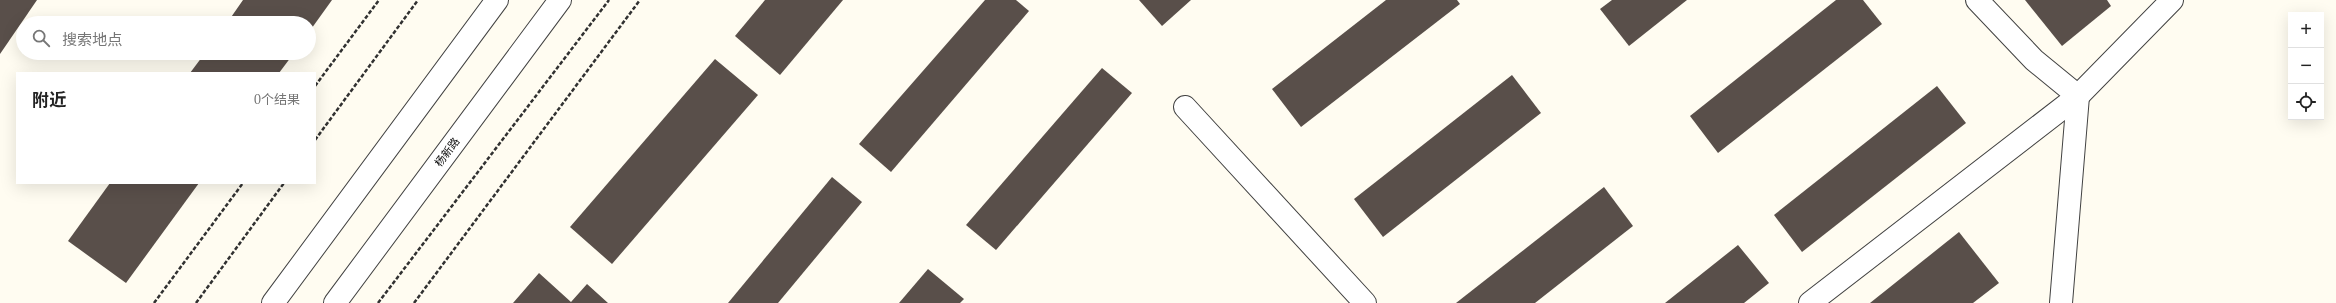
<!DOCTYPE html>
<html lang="zh">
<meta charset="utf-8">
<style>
:root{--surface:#fff;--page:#f6f6f6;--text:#222;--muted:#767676;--line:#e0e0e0}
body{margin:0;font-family:"PT Serif","Noto Sans SC",serif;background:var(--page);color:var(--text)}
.controls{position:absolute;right:12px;top:12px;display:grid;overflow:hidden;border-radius:0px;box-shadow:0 4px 16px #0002}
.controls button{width:36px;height:36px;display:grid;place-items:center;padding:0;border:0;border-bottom:1px solid var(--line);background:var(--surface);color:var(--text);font:20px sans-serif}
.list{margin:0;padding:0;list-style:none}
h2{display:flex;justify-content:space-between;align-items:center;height:52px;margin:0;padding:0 16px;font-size:17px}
h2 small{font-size:13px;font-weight:400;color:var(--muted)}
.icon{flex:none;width:22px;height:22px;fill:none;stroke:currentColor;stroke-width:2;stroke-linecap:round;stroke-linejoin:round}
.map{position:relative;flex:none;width:2336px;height:303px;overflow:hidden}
.search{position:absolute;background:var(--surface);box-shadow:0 4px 16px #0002;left:16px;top:16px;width:300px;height:44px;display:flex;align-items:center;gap:10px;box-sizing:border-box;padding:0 14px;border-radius:22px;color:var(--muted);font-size:15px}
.panel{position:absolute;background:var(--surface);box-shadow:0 4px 16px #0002;left:16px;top:72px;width:300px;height:112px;border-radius:0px}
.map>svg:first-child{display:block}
</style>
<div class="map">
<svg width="2336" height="303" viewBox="0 0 2336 303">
<rect width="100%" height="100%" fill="#fffcf1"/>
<g fill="#594f4a">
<polygon points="0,0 37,0 0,54"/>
<polygon points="243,0 332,0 309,32 309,23 227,23"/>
<polygon points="765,0 843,0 780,75 735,36"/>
<polygon points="985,0 1016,0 1029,11 891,172 859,144"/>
<polygon points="1139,0 1191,0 1162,26"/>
<polygon points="1386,0 1457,0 1460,4 1301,127 1272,89"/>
<polygon points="1612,0 1687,0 1629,46 1600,9"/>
<polygon points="1836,0 1863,0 1882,24 1718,153 1690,116"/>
<polygon points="2025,0 2107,0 2111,6 2062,46"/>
<polygon points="205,53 294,53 279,73 190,73"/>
<polygon points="715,59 758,95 612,264 570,227"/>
<polygon points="1102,68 1132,93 996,250 966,225"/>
<polygon points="1512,75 1541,113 1383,237 1354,199"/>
<polygon points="1937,86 1966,123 1802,252 1774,215"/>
<polygon points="832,177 862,202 778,303 728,303"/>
<polygon points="110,183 199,183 126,283 68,241"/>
<polygon points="1604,187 1633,226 1535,303 1456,303"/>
<polygon points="1959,232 1999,283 1973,303 1870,303"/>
<polygon points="1738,245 1769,283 1744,303 1665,303"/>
<polygon points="928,269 964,299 960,303 899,303"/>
<polygon points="539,273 571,302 587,284 608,303 513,303"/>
</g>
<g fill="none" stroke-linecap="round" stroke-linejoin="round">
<defs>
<g id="tertiary">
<polyline points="1977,0 2034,60 2078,96"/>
<polyline points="1185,107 1365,303"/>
<polyline points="273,303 497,0"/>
<polyline points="335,303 560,0"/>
<polyline points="1810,303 2078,96 2172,0"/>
<polyline points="2061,303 2078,96"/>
</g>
</defs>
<use href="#tertiary" stroke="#424242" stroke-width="24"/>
<g stroke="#313131" stroke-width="2.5" stroke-dasharray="4 2" stroke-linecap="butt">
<polyline points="315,86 379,0"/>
<polyline points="315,140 418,0"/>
<polyline points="154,303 243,183"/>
<polyline points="196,303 284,183"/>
<polyline points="378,303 609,0"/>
<polyline points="414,303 640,0"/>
</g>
<use href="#tertiary" stroke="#fff" stroke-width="22"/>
</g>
<g text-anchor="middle" stroke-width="4" stroke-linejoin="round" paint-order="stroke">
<g font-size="11" fill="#0f0f0f" stroke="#fff">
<text transform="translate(447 152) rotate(-53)" y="4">杨新路</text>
</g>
</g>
</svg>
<div class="controls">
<button>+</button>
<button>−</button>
<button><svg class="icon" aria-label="locate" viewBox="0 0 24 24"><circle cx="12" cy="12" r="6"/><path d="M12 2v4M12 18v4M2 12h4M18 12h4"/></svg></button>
</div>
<div class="search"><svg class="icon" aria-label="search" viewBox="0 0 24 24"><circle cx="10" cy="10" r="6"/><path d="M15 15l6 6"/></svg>搜索地点</div>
<section class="panel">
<h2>附近<small>0个结果</small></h2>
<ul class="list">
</ul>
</section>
</div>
